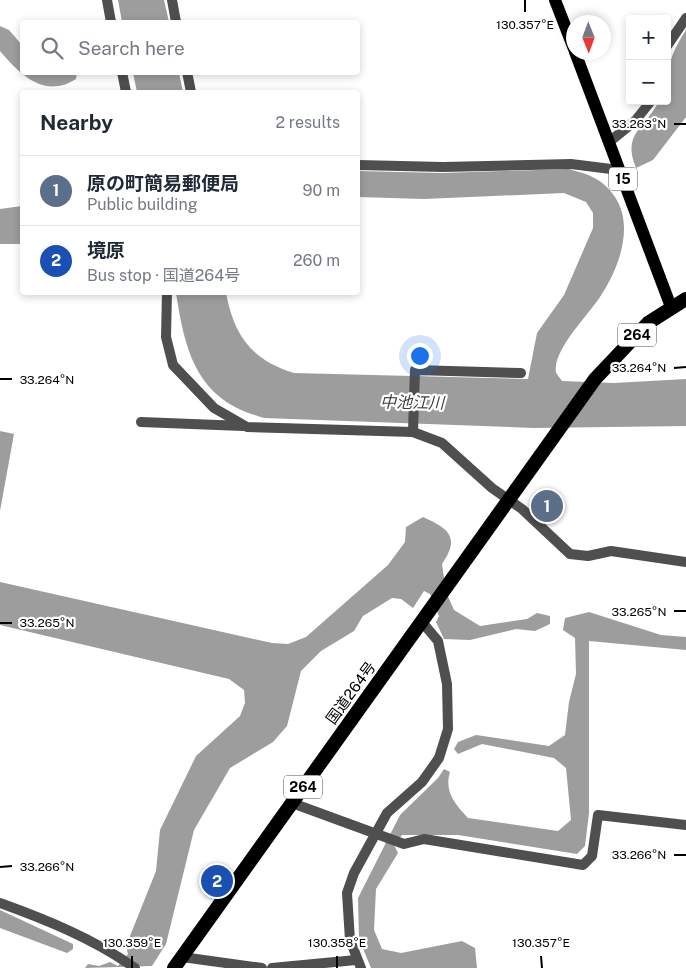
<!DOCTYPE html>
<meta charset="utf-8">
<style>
:root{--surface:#fff;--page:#f6f6f7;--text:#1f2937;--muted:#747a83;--line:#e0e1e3;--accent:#2563eb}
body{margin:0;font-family:"Public Sans","Noto Sans JP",sans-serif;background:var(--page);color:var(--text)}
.controls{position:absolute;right:15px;top:15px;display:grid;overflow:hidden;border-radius:5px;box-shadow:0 2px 8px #0003}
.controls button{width:45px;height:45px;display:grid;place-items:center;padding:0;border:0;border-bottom:1px solid var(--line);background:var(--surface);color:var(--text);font:25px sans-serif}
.compass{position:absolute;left:566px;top:15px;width:45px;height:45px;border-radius:50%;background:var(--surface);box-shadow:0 2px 8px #0003;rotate:179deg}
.you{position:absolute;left:419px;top:355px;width:18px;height:18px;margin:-12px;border:4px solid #fff;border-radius:50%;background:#1a73e8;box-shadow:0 0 0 8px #1a73e833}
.badge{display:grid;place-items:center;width:32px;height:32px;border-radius:50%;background:var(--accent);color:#fff;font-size:16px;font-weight:700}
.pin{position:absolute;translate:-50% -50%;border:2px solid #fff;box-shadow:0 1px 5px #0006}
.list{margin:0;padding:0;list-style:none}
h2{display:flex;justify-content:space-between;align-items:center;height:65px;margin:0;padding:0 20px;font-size:21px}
h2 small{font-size:16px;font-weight:400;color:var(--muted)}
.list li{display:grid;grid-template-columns:32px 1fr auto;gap:15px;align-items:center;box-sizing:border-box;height:70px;padding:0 20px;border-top:1px solid var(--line)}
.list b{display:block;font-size:19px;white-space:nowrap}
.list p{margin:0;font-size:16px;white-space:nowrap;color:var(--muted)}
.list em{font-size:16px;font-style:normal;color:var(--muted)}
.icon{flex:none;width:28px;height:28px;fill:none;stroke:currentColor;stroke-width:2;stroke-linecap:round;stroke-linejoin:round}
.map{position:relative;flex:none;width:686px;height:968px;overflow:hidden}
.search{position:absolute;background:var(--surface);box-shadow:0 2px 8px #0003;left:20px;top:20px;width:340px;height:55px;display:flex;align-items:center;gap:12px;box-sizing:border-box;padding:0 18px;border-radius:5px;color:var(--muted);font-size:19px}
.panel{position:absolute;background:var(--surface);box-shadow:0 2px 8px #0003;left:20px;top:90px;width:340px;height:205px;border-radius:5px}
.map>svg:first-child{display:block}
</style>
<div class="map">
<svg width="686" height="968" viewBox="0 0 686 968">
<rect width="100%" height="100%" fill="#fff"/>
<g fill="#9d9d9d">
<polygon points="118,0 164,0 169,22 122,22"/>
<path d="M0,26L9,30L22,45V72L77,73L76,79C45,99 20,75 0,51Z"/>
<path d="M686,30V117L653,160L636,168C622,133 644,130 659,101H667C667,69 668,58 686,30Z"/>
<polygon points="133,73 179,73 183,92 137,92"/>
<path d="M568,169C589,174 603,179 615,197C635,227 618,270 600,297C589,314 552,351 556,372C557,375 561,379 562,381L614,383L686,379V426L534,428L264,418C255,415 244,412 235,407C191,384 183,337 176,293H226C234,335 251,360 294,373L528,379L537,333L564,295L593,228V213L586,202L564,193L424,199L358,197V171L442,173Z"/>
<polygon points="22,206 22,244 0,244 0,209"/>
<polygon points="0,431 14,434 0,511"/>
<path d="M423,517C450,529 460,538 442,564L446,592L454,610L480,626L527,619L537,613L550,616V624L535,631L516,629L470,640L444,639L436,622L439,616L430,594L424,591L413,608L401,599L392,598L363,616L354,631L321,651L301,671L287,726L273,742L230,768L194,830L166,944L152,966L85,968L88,964L99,966L110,962L118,966L128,954L126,946L156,871L160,830L196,756L240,716L245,703L244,690L229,679L0,625V582L272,643L288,644L306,637L388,565L405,542L406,527Z"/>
<path d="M589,612L661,635L686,637V650L589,641V813L585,846L577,854L458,835H402L394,845L398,853L376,889L374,930L382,949L401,953L462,941L475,948L477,968H371L359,939L358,898L400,815L438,778L444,769L450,772C444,792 455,804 468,818L558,831L571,820L566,768L554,758L482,744L458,754L454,749L458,742L476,735L549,746L565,735L569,702L576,674L575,638L563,630L565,618Z"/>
<polygon points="0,910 73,944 73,949 67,953 0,928"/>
</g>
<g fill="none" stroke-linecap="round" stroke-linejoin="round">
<g stroke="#4f4f4f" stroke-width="10">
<polyline points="107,0 111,22"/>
<polyline points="172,0 176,22"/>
<polyline points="667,46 686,18"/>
<polyline points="122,72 126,92"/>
<polyline points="187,72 191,92"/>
<polyline points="609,142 635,121 651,101"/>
<polyline points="358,165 443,167 571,164 619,170"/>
<polyline points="167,292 166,337 173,365 214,408 247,427 413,432 442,443 492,488 522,509 570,554 588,556 611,551 686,562"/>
<polyline points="141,422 243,426"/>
<polyline points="413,432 415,370 521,373"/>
<polyline points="292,803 404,844 424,839 583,865 592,856 598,815 686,825"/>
<path d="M0,903C47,920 94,939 135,968"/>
<polyline points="182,957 262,968"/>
<polyline points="272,968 356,960"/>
<polyline points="361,968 350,940 347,893 354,873 387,813 422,782 439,758 448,729 447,684 438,641 422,622"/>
</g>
<g stroke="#000" stroke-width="12">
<polyline points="555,0 574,49"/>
<polyline points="575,52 671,307"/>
</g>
<polyline stroke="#000" stroke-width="14" points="174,968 595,379 648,323 686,299"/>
</g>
<path fill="none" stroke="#000" stroke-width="2" d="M525,0V12M674,124H686M674,368L686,367M0,379H12M674,611H686M0,623H12M674,855H686M0,867L12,866M132,956V968M337,956V968M541,956L542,968"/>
<g text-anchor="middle" stroke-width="4.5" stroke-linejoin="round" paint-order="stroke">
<g fill="#fff" stroke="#4c4c4c" stroke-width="1">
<rect x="609" y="167.5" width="28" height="23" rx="4"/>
<rect x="618" y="323.5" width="38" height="23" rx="4"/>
<rect x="284" y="775.5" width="38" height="23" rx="4"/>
</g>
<g font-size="14" font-weight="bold" fill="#000">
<text x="623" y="184">15</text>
<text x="637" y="340">264</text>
<text x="303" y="792">264</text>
</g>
<g font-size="15" fill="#000" stroke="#fff">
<text transform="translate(351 693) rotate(-54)" y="5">国道264号</text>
</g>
<g font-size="16" font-style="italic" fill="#3e3e3e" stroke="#fff">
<text transform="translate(412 402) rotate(1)" y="6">中池江川</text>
</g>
</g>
<g font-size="12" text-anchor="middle" fill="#000" stroke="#fff" stroke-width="4.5" stroke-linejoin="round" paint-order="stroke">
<text x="525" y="29">130.357°E</text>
<text x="639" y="128">33.263°N</text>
<text x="639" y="372">33.264°N</text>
<text x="47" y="384">33.264°N</text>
<text x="639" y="616">33.265°N</text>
<text x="47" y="627">33.265°N</text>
<text x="639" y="859">33.266°N</text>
<text x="47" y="871">33.266°N</text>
<text x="132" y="947">130.359°E</text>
<text x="337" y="947">130.358°E</text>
<text x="541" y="947">130.357°E</text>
</g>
</svg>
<div class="controls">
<button>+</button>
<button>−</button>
</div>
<svg class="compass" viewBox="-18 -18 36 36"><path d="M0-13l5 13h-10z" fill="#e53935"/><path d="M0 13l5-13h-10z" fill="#747a83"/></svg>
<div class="you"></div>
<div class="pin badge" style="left:547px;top:506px;background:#5c6f8a">1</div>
<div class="pin badge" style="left:217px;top:881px;background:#1a4fb4">2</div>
<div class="search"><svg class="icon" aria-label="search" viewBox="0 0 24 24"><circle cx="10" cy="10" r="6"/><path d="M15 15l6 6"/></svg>Search here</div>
<section class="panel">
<h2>Nearby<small>2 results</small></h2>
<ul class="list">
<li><span class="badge" style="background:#5c6f8a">1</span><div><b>原の町簡易郵便局</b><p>Public building</p></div><em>90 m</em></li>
<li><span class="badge" style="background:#1a4fb4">2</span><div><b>境原</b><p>Bus stop · 国道264号</p></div><em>260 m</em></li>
</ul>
</section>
</div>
